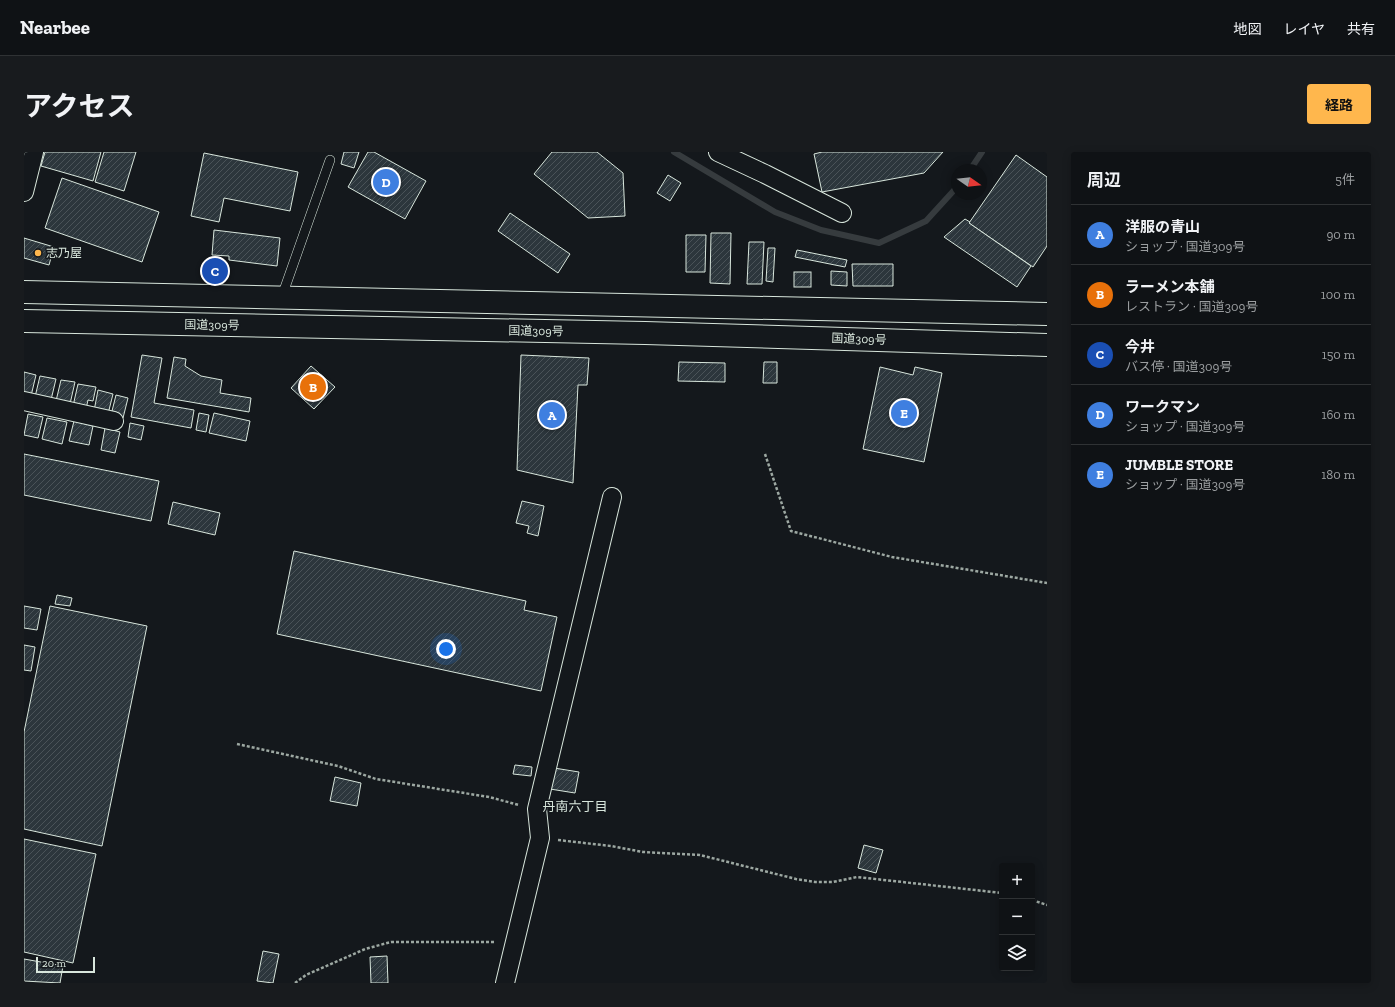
<!DOCTYPE html>
<html lang="ja">
<meta charset="utf-8">
<style>
:root{--surface:#0f1215;--page:#181b1e;--text:#f1f3f6;--muted:#9b9ea0;--line:#2f3234;--accent:#ffb74d}
body{margin:0;font-family:"Zilla Slab","Noto Sans JP",serif;background:var(--page);color:var(--text)}
.controls{position:absolute;right:12px;bottom:12px;display:grid;overflow:hidden;border-radius:4px;box-shadow:0 2px 10px #0003}
.controls button{width:36px;height:36px;display:grid;place-items:center;padding:0;border:0;border-bottom:1px solid var(--line);background:var(--surface);color:var(--text);font:20px sans-serif}
.compass{position:absolute;left:927px;top:12px;width:36px;height:36px;border-radius:50%;background:var(--surface);box-shadow:0 2px 10px #0003;rotate:104deg}
.scale{position:absolute;left:12px;bottom:10px;width:59px;box-sizing:border-box;padding-left:4px;border:2px solid #d8e6dc;border-top:0;font-size:11px;line-height:14px;white-space:nowrap;color:#d8e6dc;-webkit-text-stroke:3px #14181c;paint-order:stroke}
.you{position:absolute;left:422px;top:497px;width:14px;height:14px;margin:-10px;border:3px solid #fff;border-radius:50%;background:#1a73e8;box-shadow:0 0 0 6px #1a73e833}
.badge{display:grid;place-items:center;width:26px;height:26px;border-radius:50%;background:var(--accent);color:#fff;font-size:13px;font-weight:700}
.pin{position:absolute;translate:-50% -50%;border:2px solid #fff;box-shadow:0 1px 4px #0006}
.list{margin:0;padding:0;list-style:none}
h2{display:flex;justify-content:space-between;align-items:center;height:52px;margin:0;padding:0 16px;font-size:17px}
h2 small{font-size:13px;font-weight:400;color:var(--muted)}
.list li{display:grid;grid-template-columns:26px 1fr auto;gap:12px;align-items:center;box-sizing:border-box;height:60px;padding:0 16px;border-top:1px solid var(--line)}
.list b{display:block;font-size:15px;white-space:nowrap}
.list p{margin:0;font-size:13px;white-space:nowrap;color:var(--muted)}
.list em{font-size:13px;font-style:normal;color:var(--muted)}
.icon{flex:none;width:22px;height:22px;fill:none;stroke:currentColor;stroke-width:2;stroke-linecap:round;stroke-linejoin:round}
.map{position:relative;flex:none;width:1023px;height:831px;overflow:hidden;border-radius:4px}
header{display:flex;align-items:center;gap:24px;box-sizing:border-box;height:56px;padding:0 20px;background:var(--surface);border-bottom:1px solid var(--line)}
header strong{font-size:19px}
nav{display:flex;gap:22px;margin-inline-start:auto;font-size:14px}
.intro{display:flex;align-items:center;justify-content:space-between;box-sizing:border-box;height:96px;padding:0 24px}
h1{margin:0;font-size:28px}
.button{padding:10px 18px;border-radius:4px;background:var(--accent);color:#111;font-size:14px;font-weight:700}
main{display:flex;gap:24px;padding:0 24px}
aside{flex:1;background:var(--surface);border-radius:4px;box-shadow:0 2px 10px #0003}
.map>svg:first-child{display:block}
</style>
<header>
<strong>Nearbee</strong>
<nav><a>地図</a><a>レイヤ</a><a>共有</a></nav>
</header>
<div class="intro"><h1>アクセス</h1><a class="button">経路</a></div>
<main>
<div class="map">
<svg width="1023" height="831" viewBox="0 0 1023 831">
<defs>
<pattern id="building-hatch" width="6" height="6" patternUnits="userSpaceOnUse"><rect width="6" height="6" fill="#2c363c"/><path d="M-1 1l2-2M0 6l6-6M5 7l2-2" fill="none" stroke="#4a5358"/></pattern>
</defs>
<rect width="100%" height="100%" fill="#14181c"/>
<g fill="none" stroke-linecap="round" stroke-linejoin="round">
<g stroke="#363b3e" stroke-width="6">
<polyline points="650,0 751,60 797,78 855,91 902,69 933,35"/>
<polyline points="946,18 958,0"/>
</g>
</g>
<g fill="url(#building-hatch)" stroke="#d8e6dc">
<polygon points="21,0 77,0 69,29 17,14"/>
<polygon points="80,0 112,0 100,39 71,30"/>
<polygon points="320,0 335,0 330,16 317,12"/>
<polygon points="344,0 350,0 402,29 381,67 324,35"/>
<polygon points="528,0 573,0 599,21 601,64 564,66 510,22"/>
<polygon points="798,0 919,0 900,21 798,40 790,2"/>
<polygon points="180,1 274,20 266,59 200,46 195,70 167,64"/>
<polygon points="992,3 1023,25 1023,94 1009,115 945,71"/>
<polygon points="644,23 657,31 646,49 633,41"/>
<polygon points="38,26 135,60 118,110 21,76"/>
<polygon points="486,61 546,102 534,121 474,79"/>
<polygon points="941,67 946,70 945,71 1007,114 993,135 920,85"/>
<polygon points="190,78 256,86 253,114 205,108 205,104 188,103"/>
<polygon points="687,81 707,81 706,132 686,131"/>
<polygon points="662,83 682,83 681,120 662,120"/>
<polygon points="0,86 30,95 25,113 0,106"/>
<polygon points="725,90 740,90 738,132 723,132"/>
<polygon points="744,96 751,96 749,130 742,129"/>
<polygon points="773,98 823,108 821,115 771,105"/>
<polygon points="828,112 869,112 869,134 829,134"/>
<polygon points="807,119 823,120 823,134 807,133"/>
<rect x="770" y="120" width="17" height="15"/>
<polygon points="118,203 138,206 130,251 170,258 167,276 107,265"/>
<polygon points="497,203 565,206 563,233 554,233 549,331 493,318"/>
<polygon points="150,205 162,207 161,214 177,224 198,228 196,241 227,246 225,260 143,246"/>
<polygon points="655,210 701,211 701,230 654,229"/>
<polygon points="740,210 753,210 753,231 739,231"/>
<polygon points="287,214 311,235 290,257 267,236"/>
<polygon points="856,215 889,223 891,215 918,221 900,310 839,297"/>
<polygon points="0,220 12,223 7,244 0,242"/>
<polygon points="16,224 32,227 27,248 11,245"/>
<polygon points="37,228 51,230 46,252 32,249"/>
<polygon points="54,232 72,235 69,249 64,248 62,257 49,254"/>
<polygon points="74,238 89,242 84,262 70,259"/>
<polygon points="92,243 104,246 99,266 87,263"/>
<polygon points="175,261 185,263 182,280 172,278"/>
<polygon points="190,261 226,269 222,289 185,281"/>
<polygon points="4,262 19,265 14,286 0,283"/>
<polygon points="23,266 43,270 38,292 18,287"/>
<polygon points="50,269 69,274 65,293 45,289"/>
<polygon points="106,271 120,274 117,288 104,285"/>
<polygon points="81,276 96,280 91,301 77,298"/>
<polygon points="0,302 135,329 127,369 0,343"/>
<polygon points="498,349 520,354 514,384 503,381 505,374 492,371"/>
<polygon points="149,350 196,361 191,383 144,372"/>
<polygon points="270,399 502,449 500,458 533,465 517,539 253,482"/>
<polygon points="33,443 48,446 46,454 31,452"/>
<polygon points="0,454 17,457 13,478 0,476"/>
<polygon points="26,454 123,474 78,694 0,677 0,580"/>
<polygon points="0,493 11,495 7,519 0,518"/>
<polygon points="491,613 508,615 507,624 489,622"/>
<polygon points="530,616 555,620 551,641 526,637"/>
<polygon points="311,625 337,631 333,654 306,649"/>
<polygon points="0,687 72,702 49,811 0,800"/>
<polygon points="840,693 859,698 852,721 834,716"/>
<polygon points="239,799 255,802 249,831 233,829"/>
<polygon points="363,804 364,831 347,831 346,805"/>
<polygon points="0,807 39,814 36,831 0,829"/>
</g>
<g fill="none" stroke-linecap="round" stroke-linejoin="round">
<defs>
<polyline id="service" points="258,144 306,8"/>
<g id="minor">
<polyline points="694,0 741,22 818,61"/>
<polyline points="0,40 10,0"/>
<polyline points="0,249 90,269"/>
<polyline points="481,831 516,686 513,657 588,345"/>
</g>
<g id="trunk">
<polyline points="0,140 1023,162"/>
<polyline points="0,169 621,181 1023,193"/>
</g>
</defs>
<use href="#service" stroke="#d8e6dc" stroke-width="10"/>
<use href="#minor" stroke="#d8e6dc" stroke-width="20"/>
<use href="#trunk" stroke="#d8e6dc" stroke-width="24"/>
<g stroke="#9da8a2" stroke-width="2.5" stroke-dasharray="3 2" stroke-linecap="butt">
<polyline points="741,302 767,379 868,405 1023,431"/>
<polyline points="213,592 314,614 352,627 465,645 495,653"/>
<polyline points="534,688 587,694 619,700 676,703 772,727 791,730 809,730 833,725 978,741"/>
<polyline points="1008,748 1023,753"/>
<polyline points="271,831 282,823 341,797 367,790 472,790"/>
</g>
<use href="#service" stroke="#14181c" stroke-width="9"/>
<use href="#minor" stroke="#14181c" stroke-width="18"/>
<use href="#trunk" stroke="#14181c" stroke-width="22"/>
</g>
<circle fill="#ffb74d" stroke="#14181c" stroke-width="1.5" cx="14" cy="101" r="4"/>
<g text-anchor="middle" stroke-width="3" stroke-linejoin="round" paint-order="stroke">
<g font-size="12" fill="#d8e6dc" stroke="#14181c" text-anchor="start">
<text x="22" y="105">志乃屋</text>
</g>
<g font-size="12" fill="#d8e6dc" stroke="#14181c">
<text transform="translate(188 173) rotate(1)" y="4">国道309号</text>
<text transform="translate(512 179) rotate(1)" y="4">国道309号</text>
<text transform="translate(835 187) rotate(2)" y="4">国道309号</text>
</g>
<g font-size="13" fill="#d8e6dc" stroke="#14181c">
<text x="551" y="659">丹南六丁目</text>
</g>
</g>
</svg>
<div class="controls">
<button>+</button>
<button>−</button>
<button><svg class="icon" aria-label="layers" viewBox="0 0 24 24"><path d="M12 4l9 5-9 5-9-5zM3 14l9 5 9-5"/></svg></button>
</div>
<svg class="compass" viewBox="-18 -18 36 36"><path d="M0-13l5 13h-10z" fill="#e53935"/><path d="M0 13l5-13h-10z" fill="#9b9ea0"/></svg>
<div class="scale">20 m</div>
<div class="you"></div>
<div class="pin badge" style="left:528px;top:263px;background:#3f7fe0">A</div>
<div class="pin badge" style="left:289px;top:235px;background:#e8710a">B</div>
<div class="pin badge" style="left:191px;top:119px;background:#1a4fb4">C</div>
<div class="pin badge" style="left:362px;top:30px;background:#3f7fe0">D</div>
<div class="pin badge" style="left:880px;top:261px;background:#3f7fe0">E</div>
</div>
<aside>
<h2>周辺<small>5件</small></h2>
<ul class="list">
<li><span class="badge" style="background:#3f7fe0">A</span><div><b>洋服の青山</b><p>ショップ · 国道309号</p></div><em>90 m</em></li>
<li><span class="badge" style="background:#e8710a">B</span><div><b>ラーメン本舗</b><p>レストラン · 国道309号</p></div><em>100 m</em></li>
<li><span class="badge" style="background:#1a4fb4">C</span><div><b>今井</b><p>バス停 · 国道309号</p></div><em>150 m</em></li>
<li><span class="badge" style="background:#3f7fe0">D</span><div><b>ワークマン</b><p>ショップ · 国道309号</p></div><em>160 m</em></li>
<li><span class="badge" style="background:#3f7fe0">E</span><div><b>JUMBLE STORE</b><p>ショップ · 国道309号</p></div><em>180 m</em></li>
</ul>
</aside>
</main>
